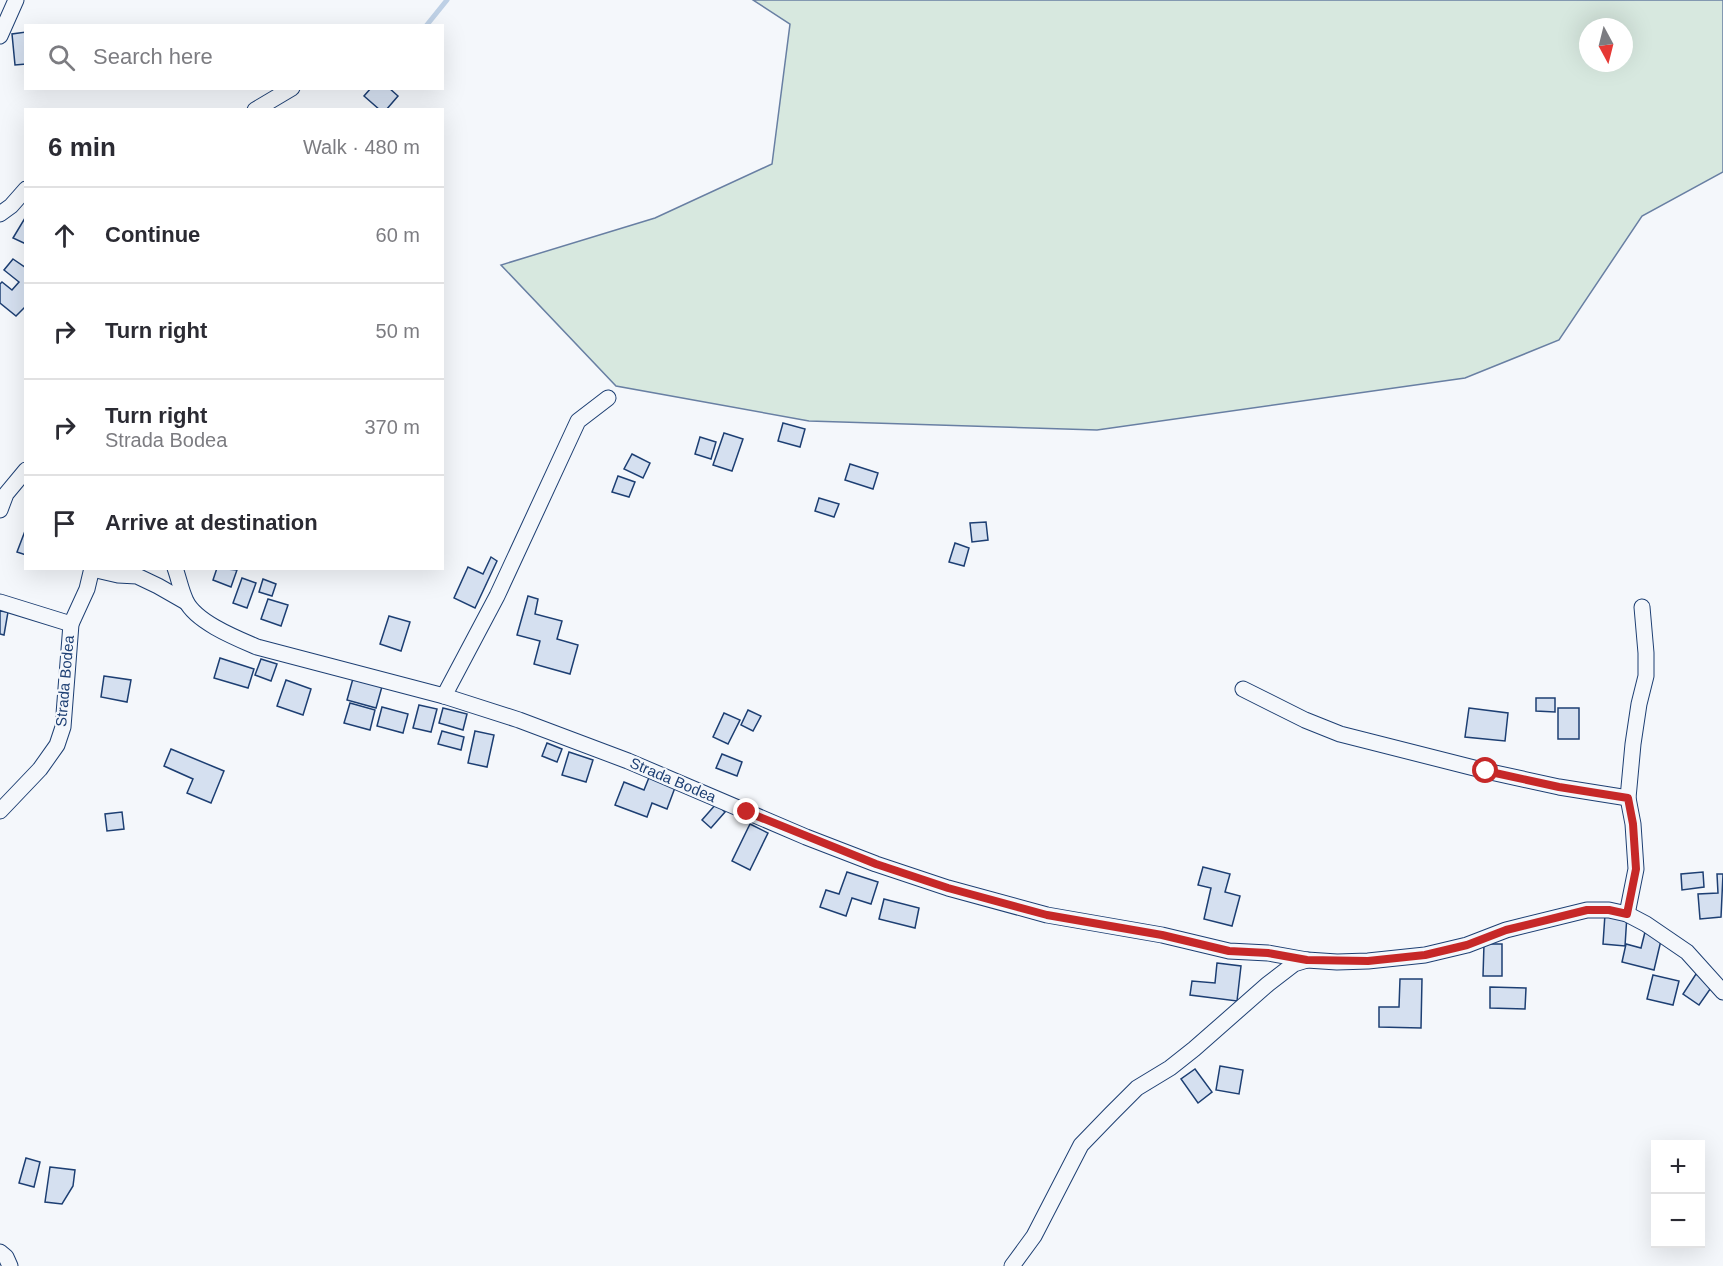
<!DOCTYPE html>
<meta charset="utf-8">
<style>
:root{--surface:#fff;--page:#f2f2f3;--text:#2b2b33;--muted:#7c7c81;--line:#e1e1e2}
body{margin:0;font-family:Helvetica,sans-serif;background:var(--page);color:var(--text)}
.controls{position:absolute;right:18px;bottom:18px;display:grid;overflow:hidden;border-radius:0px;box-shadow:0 6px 24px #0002}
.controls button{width:54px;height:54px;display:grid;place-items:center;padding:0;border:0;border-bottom:2px solid var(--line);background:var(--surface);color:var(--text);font:30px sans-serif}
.compass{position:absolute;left:1579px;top:18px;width:54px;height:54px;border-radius:50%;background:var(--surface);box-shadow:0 6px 24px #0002;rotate:173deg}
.stop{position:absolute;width:18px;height:18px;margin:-14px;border:4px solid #c62828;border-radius:50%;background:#fff}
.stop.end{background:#c62828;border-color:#fff;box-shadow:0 2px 6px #0008}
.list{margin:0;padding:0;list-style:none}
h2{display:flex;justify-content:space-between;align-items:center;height:78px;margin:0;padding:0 24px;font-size:26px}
h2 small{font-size:20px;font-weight:400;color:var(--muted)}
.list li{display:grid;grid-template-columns:39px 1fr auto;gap:18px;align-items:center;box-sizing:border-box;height:96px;padding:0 24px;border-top:2px solid var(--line)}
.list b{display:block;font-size:22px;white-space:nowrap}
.list p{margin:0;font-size:20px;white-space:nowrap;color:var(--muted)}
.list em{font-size:20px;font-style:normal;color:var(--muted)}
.icon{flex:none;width:33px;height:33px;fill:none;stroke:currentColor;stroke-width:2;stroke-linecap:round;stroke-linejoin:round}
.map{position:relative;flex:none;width:1723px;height:1266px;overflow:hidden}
.search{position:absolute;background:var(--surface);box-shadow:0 6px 24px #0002;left:24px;top:24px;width:420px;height:66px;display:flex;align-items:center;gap:15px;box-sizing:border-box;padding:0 21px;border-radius:0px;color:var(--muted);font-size:22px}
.panel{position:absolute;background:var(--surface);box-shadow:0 6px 24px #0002;left:24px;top:108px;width:420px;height:462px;border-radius:0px}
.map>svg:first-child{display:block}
</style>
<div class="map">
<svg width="1723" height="1266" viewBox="0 0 1723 1266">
<rect width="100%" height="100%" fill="#f4f7fb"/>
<path fill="#d7e8df" stroke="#687fa3" stroke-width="1.5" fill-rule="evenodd" d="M753,0H1723V172L1642,216L1559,340L1465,378L1097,430L809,421L616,386L501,265L655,218L772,164L790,24ZM1588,27H1624V63H1588Z"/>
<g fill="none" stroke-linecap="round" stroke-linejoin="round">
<polyline stroke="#bed0e5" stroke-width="5" points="426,26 447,0"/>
</g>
<g fill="#d5e0f0" stroke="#1d3f73" stroke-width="1.5">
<polygon points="26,32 26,64 15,65 12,34"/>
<polygon points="371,88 389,88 398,96 386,110 380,110 364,96"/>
<polygon points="25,218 26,218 26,244 13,238"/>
<polygon points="13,259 26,268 26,306 16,316 0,303 0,284 2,282 12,290 19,282 4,270"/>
<polygon points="783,423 805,429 800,447 778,441"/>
<polygon points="724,433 743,439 732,471 713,465"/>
<polygon points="700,437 716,442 711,459 695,454"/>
<polygon points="632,454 650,463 643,478 624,469"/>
<polygon points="850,464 878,473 873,489 845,480"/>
<polygon points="618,476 635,482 629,497 612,492"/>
<polygon points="819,498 839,504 834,517 815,511"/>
<polygon points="986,522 988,540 972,542 970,523"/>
<polygon points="25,531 26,531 26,555 17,552"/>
<polygon points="955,543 969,548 964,566 949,562"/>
<polygon points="491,557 497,561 475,608 454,598 468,567 483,574"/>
<polygon points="217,568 237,570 231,587 213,580"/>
<polygon points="242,578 256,583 247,608 233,603"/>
<polygon points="263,579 276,584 272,596 259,592"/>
<polygon points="528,596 538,599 535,614 562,621 557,639 578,645 570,674 534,664 540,641 517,635"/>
<polygon points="268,599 288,605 281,626 261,619"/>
<polygon points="0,611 8,612 4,635 0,634"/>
<polygon points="389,616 410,622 401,651 380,644"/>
<polygon points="220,658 254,669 248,688 214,678"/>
<polygon points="261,659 277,664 271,681 255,675"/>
<polygon points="354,675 383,683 376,708 347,700"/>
<polygon points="104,676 131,680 127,702 101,697"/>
<polygon points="286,680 311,689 303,715 277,706"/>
<polygon points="1536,698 1555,698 1555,712 1536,711"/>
<polygon points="350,703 375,710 370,730 344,723"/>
<polygon points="419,705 437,709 431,732 413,728"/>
<polygon points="382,707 408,714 403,733 377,726"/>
<polygon points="443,708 467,714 463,730 439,723"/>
<polygon points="1469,708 1508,713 1505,741 1465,737"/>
<rect x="1558" y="708" width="21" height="31"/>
<polygon points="748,710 761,716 753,731 741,725"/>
<polygon points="724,713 740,720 728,744 713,737"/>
<polygon points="442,731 464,737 461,750 438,744"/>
<polygon points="475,731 494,735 487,767 468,763"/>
<polygon points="547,743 562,749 557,762 542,756"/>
<polygon points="171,749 224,771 211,803 187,793 193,779 164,766"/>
<polygon points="569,752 593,760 586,782 562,775"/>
<polygon points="722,754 742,762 737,776 716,768"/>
<polygon points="650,775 676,785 667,809 652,803 647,817 615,805 624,782 644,790"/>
<polygon points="716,804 725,812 711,828 702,820"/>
<polygon points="122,812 124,829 107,831 105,814"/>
<polygon points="750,824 768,833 750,870 732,861"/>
<polygon points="1203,867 1230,874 1225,892 1240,896 1232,926 1204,919 1211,888 1198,885"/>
<polygon points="847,872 878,882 871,904 852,898 846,916 820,907 826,890 839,894"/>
<polygon points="1703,872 1704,887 1682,890 1681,874"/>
<polygon points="1717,874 1723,874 1721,917 1700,919 1698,894 1718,893"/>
<polygon points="884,899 919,908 915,928 879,919"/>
<polygon points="1605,914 1627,915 1625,946 1603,944"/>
<polygon points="1645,932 1662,936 1654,970 1622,962 1626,944 1641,948"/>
<polygon points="1484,944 1502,944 1502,976 1483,976"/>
<polygon points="1217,963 1241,966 1237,1001 1190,995 1192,981 1215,983"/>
<polygon points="1696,974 1713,985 1699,1005 1683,994"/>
<polygon points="1653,975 1679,981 1673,1005 1647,999"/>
<polygon points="1400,979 1422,979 1421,1028 1379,1027 1379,1007 1399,1007"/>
<polygon points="1490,987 1526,988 1525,1009 1490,1008"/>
<polygon points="1220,1066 1243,1070 1239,1094 1216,1090"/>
<polygon points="1195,1069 1212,1092 1198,1103 1181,1079"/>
<polygon points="26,1158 40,1162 34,1187 19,1183"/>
<polygon points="50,1167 75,1170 73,1186 62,1204 45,1202"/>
</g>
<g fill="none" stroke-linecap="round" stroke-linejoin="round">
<defs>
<g id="minor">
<polyline points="0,36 16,0"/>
<polyline points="255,110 292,88"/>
<polyline points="0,214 11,206 26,189"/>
<polyline points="0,510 6,494 26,470"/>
<path d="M175,568C179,579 181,591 186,601C196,622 236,638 257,647L444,696L519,720L628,761L806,837L876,864L948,888L1047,915L1162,935L1229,951L1268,953L1307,960L1337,962L1368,961L1425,955L1467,945L1506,930L1587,910H1609L1627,914L1646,924L1687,952L1723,992"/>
<polyline points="92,569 118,575 137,576 158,586 186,602"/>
<polyline points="0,602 71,624"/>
<polyline points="1243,689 1305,720 1340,734 1486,771 1559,787 1628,798"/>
<polyline points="444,696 497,596 578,421 608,398"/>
<polyline points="0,811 40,769 57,745 63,727 71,624 87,589 92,568"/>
<polyline points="1627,914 1636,869 1633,824 1628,798 1633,744 1639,704 1646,676 1646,653 1642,607"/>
<polyline points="0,1252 6,1257 10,1266"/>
<polyline points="1012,1266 1034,1236 1081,1145 1111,1114 1137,1088 1170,1068 1194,1049 1268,984 1294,964 1307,960"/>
</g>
</defs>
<use href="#minor" stroke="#1d3f73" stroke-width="17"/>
<use href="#minor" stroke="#f4f7fb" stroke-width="15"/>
</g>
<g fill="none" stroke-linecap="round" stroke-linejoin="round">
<polyline stroke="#c62828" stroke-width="8" points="747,812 876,864 948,888 1047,915 1162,935 1229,951 1268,953 1307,960 1368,961 1425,955 1467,945 1506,930 1587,910 1609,910 1627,914 1636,869 1633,824 1628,798 1559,787 1486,771"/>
</g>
<g text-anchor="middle" stroke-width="4.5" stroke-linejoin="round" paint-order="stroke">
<g font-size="15" fill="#1d3f73" stroke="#f4f7fb">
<text transform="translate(65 681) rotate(-85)" y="5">Strada Bodea</text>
<text transform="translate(673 780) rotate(23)" y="5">Strada Bodea</text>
</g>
</g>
</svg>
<div class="controls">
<button>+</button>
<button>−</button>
</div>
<svg class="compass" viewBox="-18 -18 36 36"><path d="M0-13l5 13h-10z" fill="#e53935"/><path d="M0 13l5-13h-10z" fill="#7c7c81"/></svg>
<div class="stop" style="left:1486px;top:771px"></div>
<div class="stop end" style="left:747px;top:812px"></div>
<div class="search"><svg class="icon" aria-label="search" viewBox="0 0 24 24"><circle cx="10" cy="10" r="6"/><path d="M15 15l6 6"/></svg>Search here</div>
<section class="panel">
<h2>6 min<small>Walk · 480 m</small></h2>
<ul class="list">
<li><svg class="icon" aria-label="ahead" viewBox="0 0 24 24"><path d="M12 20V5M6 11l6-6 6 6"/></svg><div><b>Continue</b></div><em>60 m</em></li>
<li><svg class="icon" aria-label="right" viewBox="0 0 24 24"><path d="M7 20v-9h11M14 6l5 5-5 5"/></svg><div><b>Turn right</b></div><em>50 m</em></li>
<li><svg class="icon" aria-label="right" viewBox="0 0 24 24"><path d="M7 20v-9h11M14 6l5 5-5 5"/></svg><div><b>Turn right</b><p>Strada Bodea</p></div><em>370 m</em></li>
<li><svg class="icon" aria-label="arrive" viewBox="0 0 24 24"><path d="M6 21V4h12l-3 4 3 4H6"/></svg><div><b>Arrive at destination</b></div></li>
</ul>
</section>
</div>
